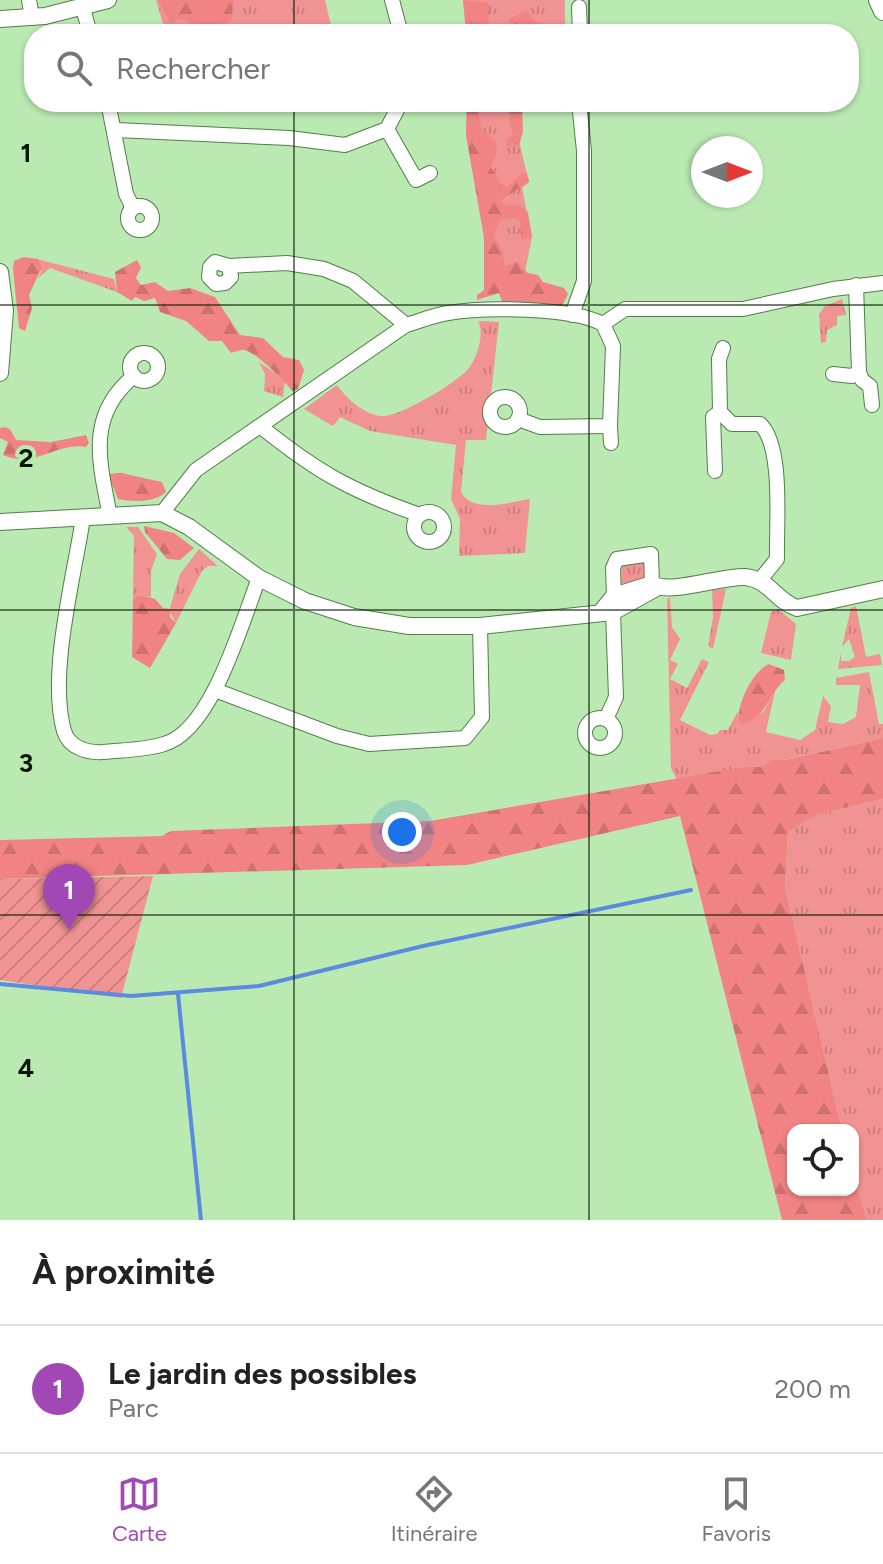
<!DOCTYPE html>
<html lang="fr">
<meta charset="utf-8">
<style>
:root{--surface:#fff;--page:#f6f6f6;--text:#222;--muted:#767676;--line:#e0e0e0;--accent:#a248b4}
body{margin:0;font-family:Figtree,sans-serif;background:var(--page);color:var(--text)}
.controls{position:absolute;right:24px;bottom:24px;display:grid;overflow:hidden;border-radius:16px;box-shadow:0 2px 6px #0004}
.controls button{width:72px;height:72px;display:grid;place-items:center;padding:0;border:0;border-bottom:2px solid var(--line);background:var(--surface);color:var(--text);font:40px sans-serif}
.compass{position:absolute;left:691px;top:136px;width:72px;height:72px;border-radius:50%;background:var(--surface);box-shadow:0 2px 6px #0004;rotate:90deg}
.you{position:absolute;left:402px;top:832px;width:28px;height:28px;margin:-20px;border:6px solid #fff;border-radius:50%;background:#1a73e8;box-shadow:0 0 0 12px #1a73e833}
.badge{display:grid;place-items:center;width:52px;height:52px;border-radius:50%;background:var(--accent);color:#fff;font-size:26px;font-weight:700}
.pin{position:absolute;translate:-50% -66px;filter:drop-shadow(0 2px 4px #0008)}
.pin::after{content:'';position:absolute;top:42px;width:28px;height:24px;background:inherit;clip-path:polygon(0 0,100% 0,50% 100%)}
.list{margin:0;padding:0;list-style:none}
h2{display:flex;justify-content:space-between;align-items:center;height:104px;margin:0;padding:0 32px;font-size:34px}
h2 small{font-size:26px;font-weight:400;color:var(--muted)}
.list li{display:grid;grid-template-columns:52px 1fr auto;gap:24px;align-items:center;box-sizing:border-box;height:128px;padding:0 32px;border-top:2px solid var(--line)}
.list b{display:block;font-size:30px;white-space:nowrap}
.list p{margin:0;font-size:26px;white-space:nowrap;color:var(--muted)}
.list em{font-size:26px;font-style:normal;color:var(--muted)}
.icon{flex:none;width:44px;height:44px;fill:none;stroke:currentColor;stroke-width:2;stroke-linecap:round;stroke-linejoin:round}
.map{position:relative;flex:none;width:883px;height:1220px;overflow:hidden}
.search{position:absolute;background:var(--surface);box-shadow:0 2px 6px #0004;left:24px;right:24px;top:24px;height:88px;display:flex;align-items:center;gap:20px;box-sizing:border-box;padding:0 28px;border-radius:32px;color:var(--muted);font-size:30px}
.sheet{height:232px;background:var(--surface)}
nav{display:flex;justify-content:space-around;align-items:center;box-sizing:border-box;height:112px;border-top:2px solid var(--line);background:var(--surface);font-size:22px;color:var(--muted)}
nav a{display:grid;justify-items:center;gap:4px}
nav .on{color:var(--accent)}
.map>svg:first-child{display:block}
</style>
<div class="map">
<svg width="883" height="1220" viewBox="0 0 883 1220">
<defs>
<pattern id="grass-tufts" width="24" height="20" patternUnits="userSpaceOnUse" patternTransform="scale(2)"><rect width="24" height="20" fill="#f19393"/><path d="M3 7l-1-3M5 7V3M7 7l1-3M15 17l-1-3M17 17v-4M19 17l1-3" fill="none" stroke="#cd7e7d"/></pattern>
<pattern id="forest-firs" width="22" height="20" patternUnits="userSpaceOnUse" patternTransform="scale(2)"><rect width="22" height="20" fill="#f28384"/><path d="M5 1l3.5 6h-7zM16 11l3.5 6h-7z" fill="#ce7070"/></pattern>
<pattern id="garden-furrows" width="10" height="10" patternUnits="userSpaceOnUse" patternTransform="scale(2)"><rect width="10" height="10" fill="#f19393"/><path d="M-1 1l2-2M0 10L10 0M9 11l2-2" fill="none" stroke="#cd7e7d"/></pattern>
</defs>
<rect width="100%" height="100%" fill="#baeab1"/>
<g fill="url(#grass-tufts)">
<polygon points="156,0 325,0 333,34 166,34"/>
<polygon points="463,0 565,0 565,34 468,34"/>
<polygon points="467,102 522,102 520,146 529,182 522,188 532,237 521,292 484,290 484,237 466,135"/>
<polygon points="33,258 114,279 117,292 50,268 38,278 41,272 38,259"/>
<polygon points="842,299 846,315 837,316 837,325 827,330 826,342 821,343 819,314 825,306"/>
<path d="M478,321L499,322L486,440H466L461,492C473,514 509,502 530,499L525,553L459,556L460,519L451,499L456,445L370,431L340,417L333,426L304,409L337,385C346,398 364,415 382,416C398,418 458,382 469,368C477,357 485,334 478,321Z"/>
<polygon points="259,362 285,380 283,397 264,391 265,374"/>
<polygon points="126,527 138,527 157,554 151,571 151,597 141,595 133,599 134,536"/>
<polygon points="199,549 218,566 208,566 202,571 176,623 169,611 180,574"/>
<polygon points="622,562 644,562 646,582 621,590"/>
<polygon points="726,589 713,649 708,646 713,618 712,590"/>
<polygon points="670,598 672,627 680,639 670,660 678,664 670,679 687,688 702,659 709,662 680,720 710,735 717,734 720,730 728,730 738,711 740,724 763,712 775,691 766,732 800,740 815,730 823,696 831,706 828,722 843,724 856,717 860,685 836,685 836,678 869,672 879,724 883,724 883,738 783,760 774,758 763,767 677,780 671,768 667,599"/>
<polygon points="856,606 866,657 880,654 882,665 838,669 841,652 841,661 849,661 855,657 849,639 842,647 851,608"/>
<polygon points="778,609 796,624 791,660 761,653 771,612"/>
<polygon points="883,799 883,1220 867,1220 853,1172 853,1130 842,1130 785,887 788,832 819,814"/>
</g>
<g fill="url(#forest-firs)">
<polygon points="158,0 233,0 232,19 212,34 183,34 189,22 182,19 170,23"/>
<polygon points="463,0 489,3 489,19 480,34 466,34"/>
<polygon points="526,11 536,22 551,26 553,32 509,34 509,19"/>
<polygon points="467,102 476,102 482,130 495,140 497,151 491,167 500,183 507,187 522,173 527,173 529,182 501,200 505,206 517,204 528,212 532,237 521,240 520,221 516,218 501,219 493,235 502,250 505,266 516,262 528,273 538,275 543,282 564,288 568,294 561,308 503,304 499,293 477,300 477,295 484,290 484,237 466,135"/>
<polygon points="513,102 522,102 523,132 519,144 507,146 506,140 513,135 509,121"/>
<polygon points="23,257 38,259 42,267 29,295 32,308 25,331 19,328 13,269 14,261"/>
<path d="M137,260L141,267L136,278L141,285L155,282L168,291L190,288L215,297L240,335L263,338L283,357L299,360L304,370L298,389L292,391C287,383 253,350 244,350C239,350 235,352 231,353L222,341H209L186,321L160,312L155,298L144,301L135,297L132,301L117,292L115,272Z"/>
<path d="M4,427L10,429L16,440L51,442L86,435L89,443L86,447C57,442 35,469 3,455L8,442L0,438V428Z"/>
<path d="M121,473L162,482L166,492C154,503 134,502 118,499L108,474Z"/>
<polygon points="144,526 174,533 194,548 180,560 167,559 145,532"/>
<polygon points="141,595 155,599 163,608 170,609 170,617 176,623 150,668 132,657 133,599"/>
<path d="M769,664L784,670L785,680C768,694 766,720 740,724C734,708 753,670 769,664Z"/>
<polygon points="883,738 883,799 819,814 788,832 785,887 842,1130 793,1130 793,1190 853,1190 853,1172 867,1220 782,1220 680,816 467,865 0,879 0,840 162,836 171,831 430,821 744,767 762,767 774,758 784,760"/>
</g>
<polygon fill="url(#garden-furrows)" points="153,876 121,998 0,980 0,879"/>
<g fill="none" stroke-linecap="round" stroke-linejoin="round">
<g stroke="#5b8bde" stroke-width="4">
<polyline points="0,984 131,996 259,986 423,946 691,890"/>
<polyline points="178,994 201,1220"/>
</g>
<defs>
<g id="minor">
<polyline points="29,0 32,18"/>
<polyline points="392,0 401,34"/>
<polyline points="579,7 580,34"/>
<polyline points="83,8 90,34"/>
<polyline points="108,102 126,194 133,208"/>
<polyline points="387,129 416,180 430,173"/>
<polyline points="116,130 289,138 345,145 387,129 401,102"/>
<circle cx="140" cy="218" r="12"/>
<polyline points="229,266 231,277 225,283 216,284 209,277 210,267 215,262 229,266 287,263 324,269 353,281 406,325"/>
<polyline points="572,315 584,281 584,151 579,102"/>
<polyline points="603,324 625,309 743,309 833,289 883,283"/>
<path d="M723,348L719,359L720,412L732,424H760C784,446 776,527 777,559L760,580"/>
<circle cx="144" cy="367" r="14"/>
<polyline points="859,372 862,380 870,386 872,405"/>
<polyline points="833,374 852,376 859,372 856,285"/>
<circle cx="505" cy="412" r="15"/>
<path d="M260,426C317,472 351,491 420,515"/>
<polyline points="610,426 611,443"/>
<polyline points="715,471 713,417 720,412"/>
<circle cx="429" cy="527" r="15"/>
<path d="M162,513L196,470L406,325C420,321 434,315 448,313C484,307 571,307 603,324L613,346L610,426L540,427L518,419"/>
<path d="M110,516C100,464 85,416 134,376"/>
<path d="M83,518C74,577 48,674 64,731C69,748 88,753 103,752C123,750 146,750 164,744C212,731 242,621 259,578"/>
<polyline points="614,596 613,568 617,559 651,554 652,584"/>
<polyline points="215,690 337,736 369,744 465,738 482,717 480,626"/>
<circle cx="600" cy="733" r="15"/>
<polyline points="606,719 616,697 613,612"/>
</g>
<g id="tertiary">
<polyline points="0,19 45,16 108,0"/>
<polyline points="0,272 5,311 0,373"/>
<polyline points="0,522 162,513 189,527 259,578 305,601 354,617 409,626 480,626 613,612 658,587"/>
<path d="M601,612L614,596L652,584C671,595 720,576 745,577C769,579 776,601 797,608L883,589"/>
</g>
<polyline id="secondary" points="878,0 883,11"/>
</defs>
<use href="#minor" stroke="#527d4a" stroke-width="16"/>
<use href="#tertiary" stroke="#527d4a" stroke-width="18"/>
<use href="#secondary" stroke="#527d4a" stroke-width="20"/>
<use href="#minor" stroke="#fff" stroke-width="14"/>
<use href="#tertiary" stroke="#fff" stroke-width="16"/>
<use href="#secondary" stroke="#fff" stroke-width="18"/>
</g>
<path fill="none" stroke="#041503" stroke-width="2" stroke-opacity="0.55" d="M294,0V34M589,0V34M294,102V1220M589,102V1220M0,305H883M0,610H883M0,915H883"/>
<g font-size="26" text-anchor="middle" font-weight="bold" fill="#041503" stroke="#baeab1" stroke-width="8" stroke-linejoin="round" paint-order="stroke">
<text x="26" y="162">1</text>
<text x="26" y="467">2</text>
<text x="26" y="772">3</text>
<text x="26" y="1077">4</text>
</g>
</svg>
<div class="controls">
<button><svg class="icon" aria-label="locate" viewBox="0 0 24 24"><circle cx="12" cy="12" r="6"/><path d="M12 2v4M12 18v4M2 12h4M18 12h4"/></svg></button>
</div>
<svg class="compass" viewBox="-18 -18 36 36"><path d="M0-13l5 13h-10z" fill="#e53935"/><path d="M0 13l5-13h-10z" fill="#767676"/></svg>
<div class="you"></div>
<div class="pin badge" style="left:69px;top:930px">1</div>
<div class="search"><svg class="icon" aria-label="search" viewBox="0 0 24 24"><circle cx="10" cy="10" r="6"/><path d="M15 15l6 6"/></svg>Rechercher</div>
</div>
<section class="sheet">
<h2>À proximité<small></small></h2>
<ul class="list">
<li><span class="badge">1</span><div><b>Le jardin des possibles</b><p>Parc</p></div><em>200 m</em></li>
</ul>
</section>
<nav>
<a class="on"><svg class="icon" aria-label="map" viewBox="0 0 24 24"><path d="M3 6l6-2 6 2 6-2v14l-6 2-6-2-6 2zM9 4v14M15 6v14"/></svg>Carte</a>
<a><svg class="icon" aria-label="directions" viewBox="0 0 24 24"><path d="M12 3l9 9-9 9-9-9zM9 14v-3h6M13 9l2 2-2 2"/></svg>Itinéraire</a>
<a><svg class="icon" aria-label="saved" viewBox="0 0 24 24"><path d="M7 4h10v16l-5-4-5 4z"/></svg>Favoris</a>
</nav>
